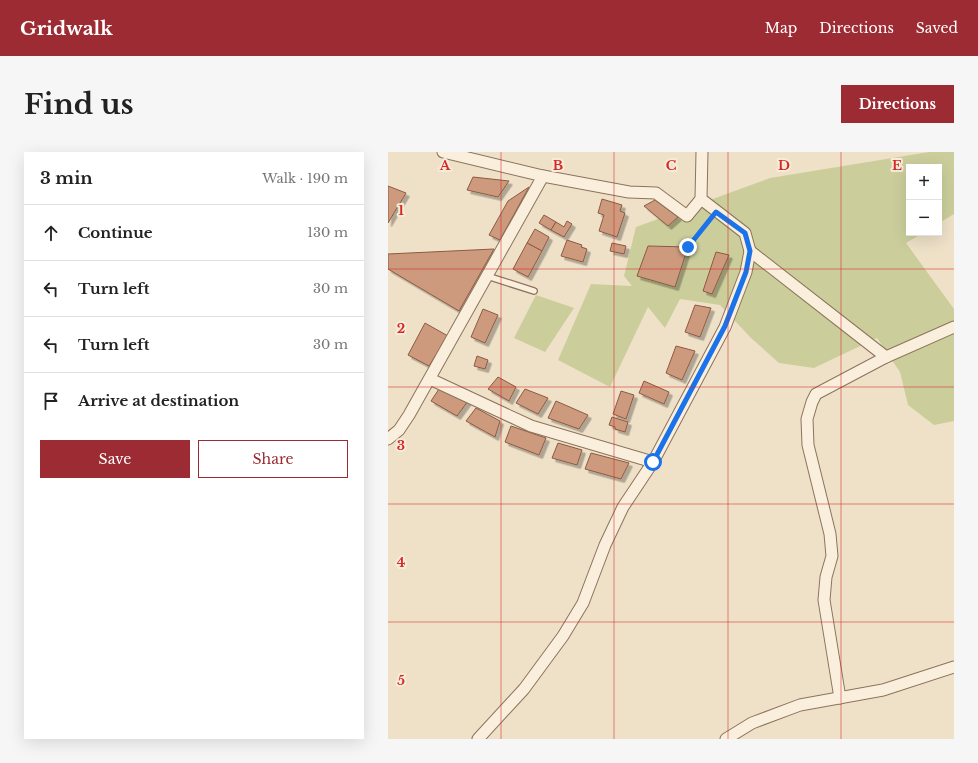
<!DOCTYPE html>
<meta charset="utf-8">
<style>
:root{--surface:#fff;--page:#f6f6f6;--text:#222;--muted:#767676;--line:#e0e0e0;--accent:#9c2b33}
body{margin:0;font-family:"Libre Baskerville",serif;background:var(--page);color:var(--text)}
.controls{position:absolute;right:12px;top:12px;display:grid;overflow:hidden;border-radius:0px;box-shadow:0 4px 16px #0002}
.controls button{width:36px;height:36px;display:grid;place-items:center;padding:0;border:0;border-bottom:1px solid var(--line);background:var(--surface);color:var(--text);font:20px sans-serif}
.stop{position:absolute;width:12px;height:12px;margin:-9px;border:3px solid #1a73e8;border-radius:50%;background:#fff}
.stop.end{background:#1a73e8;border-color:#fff;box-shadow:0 1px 4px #0008}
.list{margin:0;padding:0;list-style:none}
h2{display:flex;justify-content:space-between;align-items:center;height:52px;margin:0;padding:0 16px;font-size:17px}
h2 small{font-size:13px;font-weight:400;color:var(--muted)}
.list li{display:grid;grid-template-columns:26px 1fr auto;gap:12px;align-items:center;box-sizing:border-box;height:56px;padding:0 16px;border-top:1px solid var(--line)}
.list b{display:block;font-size:15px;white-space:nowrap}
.list em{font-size:13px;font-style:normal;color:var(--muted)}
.actions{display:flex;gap:8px;padding:12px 16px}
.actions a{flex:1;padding:9px 0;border:1px solid var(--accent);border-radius:0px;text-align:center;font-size:14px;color:var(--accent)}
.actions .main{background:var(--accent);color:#fff}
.icon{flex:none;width:22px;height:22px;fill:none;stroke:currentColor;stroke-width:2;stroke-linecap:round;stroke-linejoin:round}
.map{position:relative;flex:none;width:566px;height:587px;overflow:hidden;border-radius:0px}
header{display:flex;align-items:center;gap:24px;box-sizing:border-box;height:56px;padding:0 20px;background:var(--accent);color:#fff}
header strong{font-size:19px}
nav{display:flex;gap:22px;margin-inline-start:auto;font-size:14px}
.intro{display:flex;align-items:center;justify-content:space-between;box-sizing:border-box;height:96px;padding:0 24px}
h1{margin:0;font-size:28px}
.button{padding:10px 18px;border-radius:0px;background:var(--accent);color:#fff;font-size:14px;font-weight:700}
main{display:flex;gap:24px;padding:0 24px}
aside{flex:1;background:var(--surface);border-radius:0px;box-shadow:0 4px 16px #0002}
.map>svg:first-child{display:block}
</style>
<header>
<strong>Gridwalk</strong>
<nav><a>Map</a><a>Directions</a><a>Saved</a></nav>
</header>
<div class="intro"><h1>Find us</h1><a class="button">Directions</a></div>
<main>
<aside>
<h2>3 min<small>Walk · 190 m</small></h2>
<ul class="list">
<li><svg class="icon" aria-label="ahead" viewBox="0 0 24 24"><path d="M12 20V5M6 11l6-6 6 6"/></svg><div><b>Continue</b></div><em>130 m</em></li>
<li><svg class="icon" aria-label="left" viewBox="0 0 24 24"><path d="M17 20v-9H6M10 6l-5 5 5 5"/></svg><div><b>Turn left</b></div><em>30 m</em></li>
<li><svg class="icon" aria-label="left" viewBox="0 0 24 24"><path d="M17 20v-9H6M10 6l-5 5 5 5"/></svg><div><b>Turn left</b></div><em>30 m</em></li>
<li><svg class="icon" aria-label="arrive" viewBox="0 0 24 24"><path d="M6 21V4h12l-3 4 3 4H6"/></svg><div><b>Arrive at destination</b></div></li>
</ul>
<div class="actions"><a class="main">Save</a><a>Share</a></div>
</aside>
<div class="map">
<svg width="566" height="587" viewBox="0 0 566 587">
<defs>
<filter id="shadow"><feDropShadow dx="3.5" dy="3.5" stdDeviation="0" flood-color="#0004"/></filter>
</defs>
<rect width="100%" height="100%" fill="#efe1c8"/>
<g fill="#cbce9b">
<polygon points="541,0 566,0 566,62 551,71 551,15 521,15 521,81 535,81 518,91 566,157 566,269 546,273 520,253 512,220 489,186 426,216 391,211 362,185 332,153 292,147 277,176 260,155 222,235 170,208 203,132 244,134 236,124 248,75 382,26"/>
<polygon points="148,143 186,156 157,200 126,186"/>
</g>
<g fill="#ce9a7d" stroke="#8c5a42" filter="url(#shadow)">
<polygon points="85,25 121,29 110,45 79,38"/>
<polygon points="0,34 18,41 0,71"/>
<polygon points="141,35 112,88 101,83 120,49"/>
<polygon points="214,47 234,53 232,59 237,61 229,85 211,79 216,63 210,61"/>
<polygon points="267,48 290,65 280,74 256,54"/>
<polygon points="156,63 168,70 163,78 151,71"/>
<polygon points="179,69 184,72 176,85 163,78 168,70 176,75"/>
<polygon points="147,77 161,85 154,99 139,91"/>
<polygon points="179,88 194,93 193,95 199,97 195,110 173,104"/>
<polygon points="139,91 154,99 140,125 125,117"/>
<polygon points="224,91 238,94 236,102 222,99"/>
<polygon points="260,94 300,95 287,135 249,124"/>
<polygon points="106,97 71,159 0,117 0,102"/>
<polygon points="328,100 341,103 324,142 315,139"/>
<polygon points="307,153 323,156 312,185 297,180"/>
<polygon points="95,157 110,163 97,191 83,185"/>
<polygon points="37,171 60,184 41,214 20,203"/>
<polygon points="288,194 307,199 294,228 278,221"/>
<polygon points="89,204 100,208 97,217 86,214"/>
<polygon points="110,225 128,235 121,249 100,237"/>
<polygon points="256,229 281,240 276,252 251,241"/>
<polygon points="51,237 80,249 69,264 43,249"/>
<polygon points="137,237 160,246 150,262 128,251"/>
<polygon points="233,239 246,243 238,267 225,262"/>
<polygon points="168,249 200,263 191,277 160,266"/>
<polygon points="88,256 112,269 107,285 78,269"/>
<polygon points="224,265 240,270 237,280 227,277 227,275 221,273"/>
<polygon points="123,274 158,286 151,303 117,290"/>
<polygon points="170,291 194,298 189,313 164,306"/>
<polygon points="203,301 241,311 233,327 197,317"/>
</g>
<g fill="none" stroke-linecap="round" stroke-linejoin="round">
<defs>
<polyline id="service" points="99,124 146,139"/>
<g id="minor">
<polyline points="155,24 241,40 268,41 299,64 313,47"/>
<polyline points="362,99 498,205"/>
<polyline points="42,227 143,274 265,310"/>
<polyline points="0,287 11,278 21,263 155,24 55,0"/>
<polyline points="452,546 436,448 438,425 444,404 442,382 420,293 419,267 424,250 428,242 498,205 566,175"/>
<polyline points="90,587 136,537 175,484 195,451 217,393 235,355 265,310 337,175 358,120 362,99 357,81 313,47 314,0"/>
<polyline points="338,587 364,571 412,553 495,538 566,515"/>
</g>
</defs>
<use href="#service" stroke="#8c735c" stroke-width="8"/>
<use href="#minor" stroke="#8c735c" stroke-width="13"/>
<polyline stroke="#8c735c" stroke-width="2" stroke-dasharray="3 2" stroke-linecap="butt" points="300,95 322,67"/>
<use href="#service" stroke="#faefdc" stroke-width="5.5"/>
<use href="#minor" stroke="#faefdc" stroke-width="11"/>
</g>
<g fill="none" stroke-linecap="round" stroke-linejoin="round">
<polyline stroke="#1a73e8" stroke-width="5" points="265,310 337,174 358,120 362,99 357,81 328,60 300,95"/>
</g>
<path fill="none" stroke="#d62828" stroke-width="1" stroke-opacity="0.55" d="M113,0V587M226,0V587M340,0V587M453,0V587M0,117H566M0,235H566M0,352H566M0,470H566"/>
<g font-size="13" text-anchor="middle" font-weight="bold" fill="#d62828" stroke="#f6ecd8" stroke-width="4" stroke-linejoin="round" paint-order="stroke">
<text x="57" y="18">A</text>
<text x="170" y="18">B</text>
<text x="283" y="18">C</text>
<text x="396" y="18">D</text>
<text x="509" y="18">E</text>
<text x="13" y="63">1</text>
<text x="13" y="181">2</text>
<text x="13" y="298">3</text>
<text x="13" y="415">4</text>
<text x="13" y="533">5</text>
</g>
</svg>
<div class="controls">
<button>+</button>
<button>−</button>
</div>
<div class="stop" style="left:265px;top:310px"></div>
<div class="stop end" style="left:300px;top:95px"></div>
</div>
</main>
